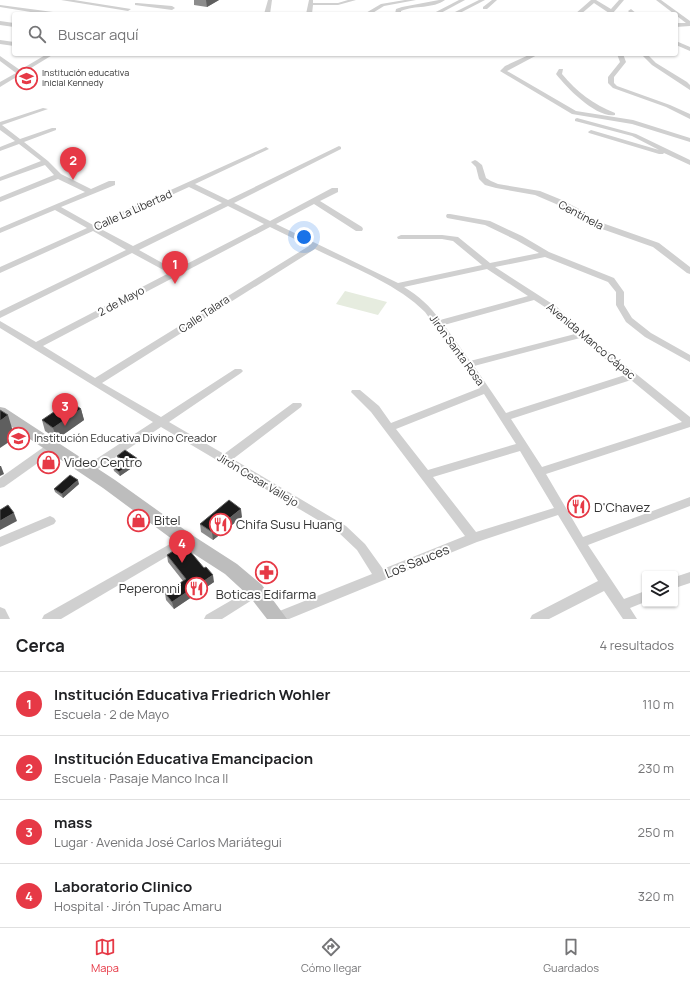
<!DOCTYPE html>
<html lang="es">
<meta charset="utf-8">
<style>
:root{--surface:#fff;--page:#f6f6f6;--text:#202124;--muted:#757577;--line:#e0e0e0;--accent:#e63946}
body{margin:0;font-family:Manrope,sans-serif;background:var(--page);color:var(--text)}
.controls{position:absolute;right:12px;bottom:12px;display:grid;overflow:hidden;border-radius:4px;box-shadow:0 1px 3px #0004}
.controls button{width:36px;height:36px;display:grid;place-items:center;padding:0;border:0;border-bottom:1px solid var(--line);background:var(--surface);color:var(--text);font:20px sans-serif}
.you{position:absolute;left:304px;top:237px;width:14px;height:14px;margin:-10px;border:3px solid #fff;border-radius:50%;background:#1a73e8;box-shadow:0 0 0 6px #1a73e833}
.badge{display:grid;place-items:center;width:26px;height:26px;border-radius:50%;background:var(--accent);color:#fff;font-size:13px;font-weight:700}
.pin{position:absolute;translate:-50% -33px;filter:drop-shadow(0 1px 2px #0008)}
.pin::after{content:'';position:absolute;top:21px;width:14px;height:12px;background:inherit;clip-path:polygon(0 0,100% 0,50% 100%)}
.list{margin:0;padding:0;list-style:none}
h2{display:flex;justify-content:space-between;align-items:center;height:52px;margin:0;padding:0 16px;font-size:17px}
h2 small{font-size:13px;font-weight:400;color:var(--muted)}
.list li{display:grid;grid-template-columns:26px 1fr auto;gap:12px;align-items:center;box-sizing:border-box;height:64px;padding:0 16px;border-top:1px solid var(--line)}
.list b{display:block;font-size:15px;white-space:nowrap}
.list p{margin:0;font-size:13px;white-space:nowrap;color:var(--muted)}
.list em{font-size:13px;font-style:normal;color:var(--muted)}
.icon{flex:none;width:22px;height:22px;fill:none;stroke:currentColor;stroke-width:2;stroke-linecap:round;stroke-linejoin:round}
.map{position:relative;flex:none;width:690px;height:619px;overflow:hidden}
.search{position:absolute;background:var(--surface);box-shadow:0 1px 3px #0004;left:12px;right:12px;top:12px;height:44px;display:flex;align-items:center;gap:10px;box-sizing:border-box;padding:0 14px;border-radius:4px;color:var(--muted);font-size:15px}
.sheet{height:308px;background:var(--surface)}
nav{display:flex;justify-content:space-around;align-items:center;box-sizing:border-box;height:56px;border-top:1px solid var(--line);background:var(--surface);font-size:11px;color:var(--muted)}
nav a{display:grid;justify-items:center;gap:2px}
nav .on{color:var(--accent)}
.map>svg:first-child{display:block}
</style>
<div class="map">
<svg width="690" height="619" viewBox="0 0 690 619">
<rect width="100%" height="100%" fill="#fff"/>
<polygon fill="#e6ecdf" points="345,291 387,302 378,315 336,304"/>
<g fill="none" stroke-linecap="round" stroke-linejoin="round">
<g fill="#d0d0d0" fill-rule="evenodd">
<polygon points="61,0 74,0 131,9 128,11"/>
<polygon points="268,0 272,0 270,14 264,14"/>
<polygon points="309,0 313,0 313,3 338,3 348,0 356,0 338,5 313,5 312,14 306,14"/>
<polygon points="405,0 416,0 384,6 371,14 364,14 381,4"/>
<path d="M439,0H445C433,9 415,5 401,11V14H395L396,9L402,7Z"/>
<polygon points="459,0 465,0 439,14 432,14"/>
<polygon points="479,0 485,0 458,14 451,14"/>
<polygon points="492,0 497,0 487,9 483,9 483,7"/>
<polygon points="591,0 596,0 611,9 619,0 624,0 613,13 609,13 594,3 581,14 575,14"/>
<polygon points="656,0 661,0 690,21 690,26 676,27 676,23 686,23"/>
<polygon points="137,3 172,6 175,8 172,10 135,5 135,3"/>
<polygon points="0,5 53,12 56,14 43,14 0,7"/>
<polygon points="631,9 637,14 631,14 628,11"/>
<polygon points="0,21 14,23 14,27 0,25"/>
<polygon points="0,40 14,42 14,46 0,44"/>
<polygon points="676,41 690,47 690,51 676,45"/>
<polygon points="47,54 54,54 0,87 0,82 16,73 0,61 0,56 20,70"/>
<polygon points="74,54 83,54 80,56"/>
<polygon points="531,54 539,54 507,71 576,111 633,120 690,138 690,142 632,124 572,114 500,71 505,66"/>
<polygon points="617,54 623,54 626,62 614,77 614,83 617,86 670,105 690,114 690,119 666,107 613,88 608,83 608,77 620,62"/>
<polygon points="641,54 647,54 656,63 687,82 690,85 690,90 652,65"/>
<path d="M559,69H563L562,74C577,92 593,104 615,113V115C596,118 567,88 556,74Z"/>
<path d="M43,108L48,109L2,125L20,139L52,128H56V130L24,142L48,161L61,174L91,189L109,181H115V185L61,207L93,225L264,148L266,147L269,149L195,184L228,200L339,146L341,147V149L234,203L270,221L332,188H338V192L320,201L362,227L363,229L362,231H356L314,204L276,224L398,283L482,265L453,241L442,239H398L397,237L401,235H442L458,237L490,263L539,253L516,240L485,225L447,218L446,216L447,214H450L490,221L522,236L549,252L614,278L624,292V305L632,318L651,333L690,355V362L645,337L626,322L616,305V292L608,282L545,257L495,267L557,307L585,333L690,417V427L546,474L583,537L690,497V506L588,545L624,599L645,591V602L630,608L637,619H623L604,591L549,619H530L532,615L598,581L558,515L477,542L289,619H271L272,614L372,574L357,550L338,532L161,427L92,473L88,474L84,473L82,470L84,467L153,422L0,328V321L36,342L169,273L132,253L0,318V311L126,250L93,231L0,273V267L87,228L55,210L0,233V228L85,192L58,179L0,202V197L54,175L45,165L0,181V177L41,161L19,144L0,151V147L15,141L0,130V122ZM189,187L222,203L133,246L99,228ZM228,206L264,224L175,270L139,250ZM270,227L309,246L95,378L43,346ZM315,249C351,267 396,283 425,312L480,388L391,423L379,406L360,390H352L351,392L371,412L465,536L383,569L365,544L346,526L233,459L301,407L302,405L301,403H293L224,454L169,422L241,373L243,371L241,369H235L161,417L102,383ZM487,269L528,296L440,320C430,306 419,296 404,287ZM534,300L551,311L575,334L470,361L444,325ZM580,338L625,375L506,413L474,366ZM631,380L682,422L542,467L511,419ZM484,394L516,444L428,470L396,429ZM520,451L554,508L476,532L433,477Z"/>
<polygon points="577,118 636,134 690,160 690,165 664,153 663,154 659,154 589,133 588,132 591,130 659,150 632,136 575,121 575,119"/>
<polygon points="475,160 477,161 482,165 486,178 491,181 498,184 540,191 562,200 581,210 591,219 659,243 690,267 690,274 687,273 653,247 585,223 575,214 556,204 535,195 496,188 485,185 479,179 476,167 471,162"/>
<polygon points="52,443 56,444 57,447 56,450 4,487 0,488 0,478 48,444"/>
<polygon points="50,516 54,518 56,521 54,524 0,547 0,537"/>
<polygon points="186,535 190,537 192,540 190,543 61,619 42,619 44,615"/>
<polygon points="690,572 690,583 675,588 675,577"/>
<polygon points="256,586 260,587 262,591 260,595 222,619 204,619 206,615"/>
<polygon points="0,607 5,609 10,619 0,619"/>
</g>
<polygon fill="#bdbdbd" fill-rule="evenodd" points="0,407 5,408 115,480 192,535 237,564 262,585 287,619 267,619 250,597 225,574 180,545 103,488 0,419"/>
</g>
<g fill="#8c8c8c">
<polygon points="194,0 219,0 207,7 194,5"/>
<polygon points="81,409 84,420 57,439 45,431 42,420"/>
<polygon points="117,456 138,459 139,463 120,476 114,471 113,467 121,462 118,459"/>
<polygon points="79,484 63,498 55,492 54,489"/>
<polygon points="242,517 213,540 201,532 200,524"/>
<polygon points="167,555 214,582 174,609 166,600 165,593 183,581 168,562"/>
</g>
<g fill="#5f5f5f">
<polygon points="206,0 219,0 207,7"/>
<polygon points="81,409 84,420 57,439 53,428"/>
<polygon points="8,415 15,438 0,448 0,421"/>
<polygon points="138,459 139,463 120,476 119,472"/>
<polygon points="0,466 1,466 4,474 0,476"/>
<polygon points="78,480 79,484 63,498 62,494"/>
<polygon points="241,509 242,517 213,540 212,532"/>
<polygon points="14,513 17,521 0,530 0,521"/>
<polygon points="213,575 214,582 174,609 172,602"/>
</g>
<g fill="#1a1a1a" stroke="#5f5f5f">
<polygon points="70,401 81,409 53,428 42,420"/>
<polygon points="0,410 8,415 0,421"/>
<polygon points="125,450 138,459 119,472 113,467 123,460 117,456"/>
<polygon points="70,475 78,480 62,494 54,489"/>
<polygon points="229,500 241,509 212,532 200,524"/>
<polygon points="8,505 14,513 0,521 0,510"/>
<polygon points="184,544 204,568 206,567 213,575 172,602 165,593 186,579 167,555"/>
</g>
<defs>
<symbol id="school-ring" viewBox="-11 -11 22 22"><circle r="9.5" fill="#fff" stroke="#e63946" stroke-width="1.5"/><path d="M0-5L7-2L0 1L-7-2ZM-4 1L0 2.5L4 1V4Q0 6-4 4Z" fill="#e63946"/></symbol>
<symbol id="shop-ring" viewBox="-11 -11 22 22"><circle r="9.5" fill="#fff" stroke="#e63946" stroke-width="1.5"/><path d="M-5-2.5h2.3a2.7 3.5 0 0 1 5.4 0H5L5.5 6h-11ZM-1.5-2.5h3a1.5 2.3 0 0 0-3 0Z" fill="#e63946"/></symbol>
<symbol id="restaurant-ring" viewBox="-11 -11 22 22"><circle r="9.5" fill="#fff" stroke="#e63946" stroke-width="1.5"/><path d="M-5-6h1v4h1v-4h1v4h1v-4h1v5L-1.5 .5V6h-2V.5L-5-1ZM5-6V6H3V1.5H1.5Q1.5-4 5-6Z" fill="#e63946"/></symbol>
<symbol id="pharmacy-ring" viewBox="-11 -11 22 22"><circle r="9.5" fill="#fff" stroke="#e63946" stroke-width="1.5"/><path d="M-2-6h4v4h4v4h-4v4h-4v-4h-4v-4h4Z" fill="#e63946"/></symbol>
</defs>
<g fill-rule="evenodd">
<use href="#school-ring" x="14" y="66" width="25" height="25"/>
<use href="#school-ring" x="6" y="426" width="25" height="25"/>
<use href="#shop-ring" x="36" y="450" width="25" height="25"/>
<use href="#restaurant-ring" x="566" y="494" width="25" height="25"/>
<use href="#shop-ring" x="126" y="508" width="25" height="25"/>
<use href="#restaurant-ring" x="208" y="512" width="25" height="25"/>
<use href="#pharmacy-ring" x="254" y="560" width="25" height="25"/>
<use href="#restaurant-ring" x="184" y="576" width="25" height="25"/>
</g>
<g text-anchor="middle" stroke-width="4" stroke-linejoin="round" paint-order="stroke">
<g font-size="9" fill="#333" stroke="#fff" text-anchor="start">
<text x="42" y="76">Institución educativa<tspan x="42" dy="10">inicial Kennedy</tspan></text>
</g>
<g font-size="11" fill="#333" stroke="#fff">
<text transform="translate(133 210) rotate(-24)" y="4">Calle La Libertad</text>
<text transform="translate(581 215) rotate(28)" y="4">Centinela</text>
<text transform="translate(121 301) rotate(-28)" y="4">2 de Mayo</text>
<text transform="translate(204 314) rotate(-34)" y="4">Calle Talara</text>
<text transform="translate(591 341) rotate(40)" y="4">Avenida Manco Cápac</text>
<text transform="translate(457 350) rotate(54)" y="4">Jirón Santa Rosa</text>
<text transform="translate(258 480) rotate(31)" y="4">Jirón Cesar Vallejo</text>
</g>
<g font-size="11" fill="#333" stroke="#fff" text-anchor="start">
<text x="34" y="442">Institución Educativa Divino Creador</text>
</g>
<g font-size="13" fill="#333" stroke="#fff" text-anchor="start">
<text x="64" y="467">Video Centro</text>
<text x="594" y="512">D'Chavez</text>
<text x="154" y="525">Bitel</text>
<text x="236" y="529">Chifa Susu Huang</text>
<text x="180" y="593" text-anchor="end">Peperonni</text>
<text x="266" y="599" text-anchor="middle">Boticas Edifarma</text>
</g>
<g font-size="13" fill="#333" stroke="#fff">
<text transform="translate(417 561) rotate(-22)" y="5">Los Sauces</text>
</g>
</g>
</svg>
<div class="controls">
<button><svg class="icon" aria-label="layers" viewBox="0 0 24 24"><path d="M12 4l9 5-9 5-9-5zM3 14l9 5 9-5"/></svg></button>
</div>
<div class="you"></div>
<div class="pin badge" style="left:175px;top:284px">1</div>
<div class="pin badge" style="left:73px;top:180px">2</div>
<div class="pin badge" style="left:65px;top:426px">3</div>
<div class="pin badge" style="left:182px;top:563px">4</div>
<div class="search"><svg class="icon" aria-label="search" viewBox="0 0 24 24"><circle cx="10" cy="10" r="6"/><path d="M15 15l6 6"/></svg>Buscar aquí</div>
</div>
<section class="sheet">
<h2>Cerca<small>4 resultados</small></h2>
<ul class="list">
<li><span class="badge">1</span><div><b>Institución Educativa Friedrich Wohler</b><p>Escuela · 2 de Mayo</p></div><em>110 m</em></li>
<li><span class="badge">2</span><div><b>Institución Educativa Emancipacion</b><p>Escuela · Pasaje Manco Inca II</p></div><em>230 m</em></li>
<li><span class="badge">3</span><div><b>mass</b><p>Lugar · Avenida José Carlos Mariátegui</p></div><em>250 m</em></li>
<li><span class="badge">4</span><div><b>Laboratorio Clinico</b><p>Hospital · Jirón Tupac Amaru</p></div><em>320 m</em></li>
</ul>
</section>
<nav>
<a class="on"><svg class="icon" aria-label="map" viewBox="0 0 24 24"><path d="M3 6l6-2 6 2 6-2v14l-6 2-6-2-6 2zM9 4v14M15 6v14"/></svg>Mapa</a>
<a><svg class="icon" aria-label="directions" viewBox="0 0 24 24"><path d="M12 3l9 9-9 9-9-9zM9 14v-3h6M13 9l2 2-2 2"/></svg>Cómo llegar</a>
<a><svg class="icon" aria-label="saved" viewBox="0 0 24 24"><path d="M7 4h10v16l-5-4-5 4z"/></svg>Guardados</a>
</nav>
